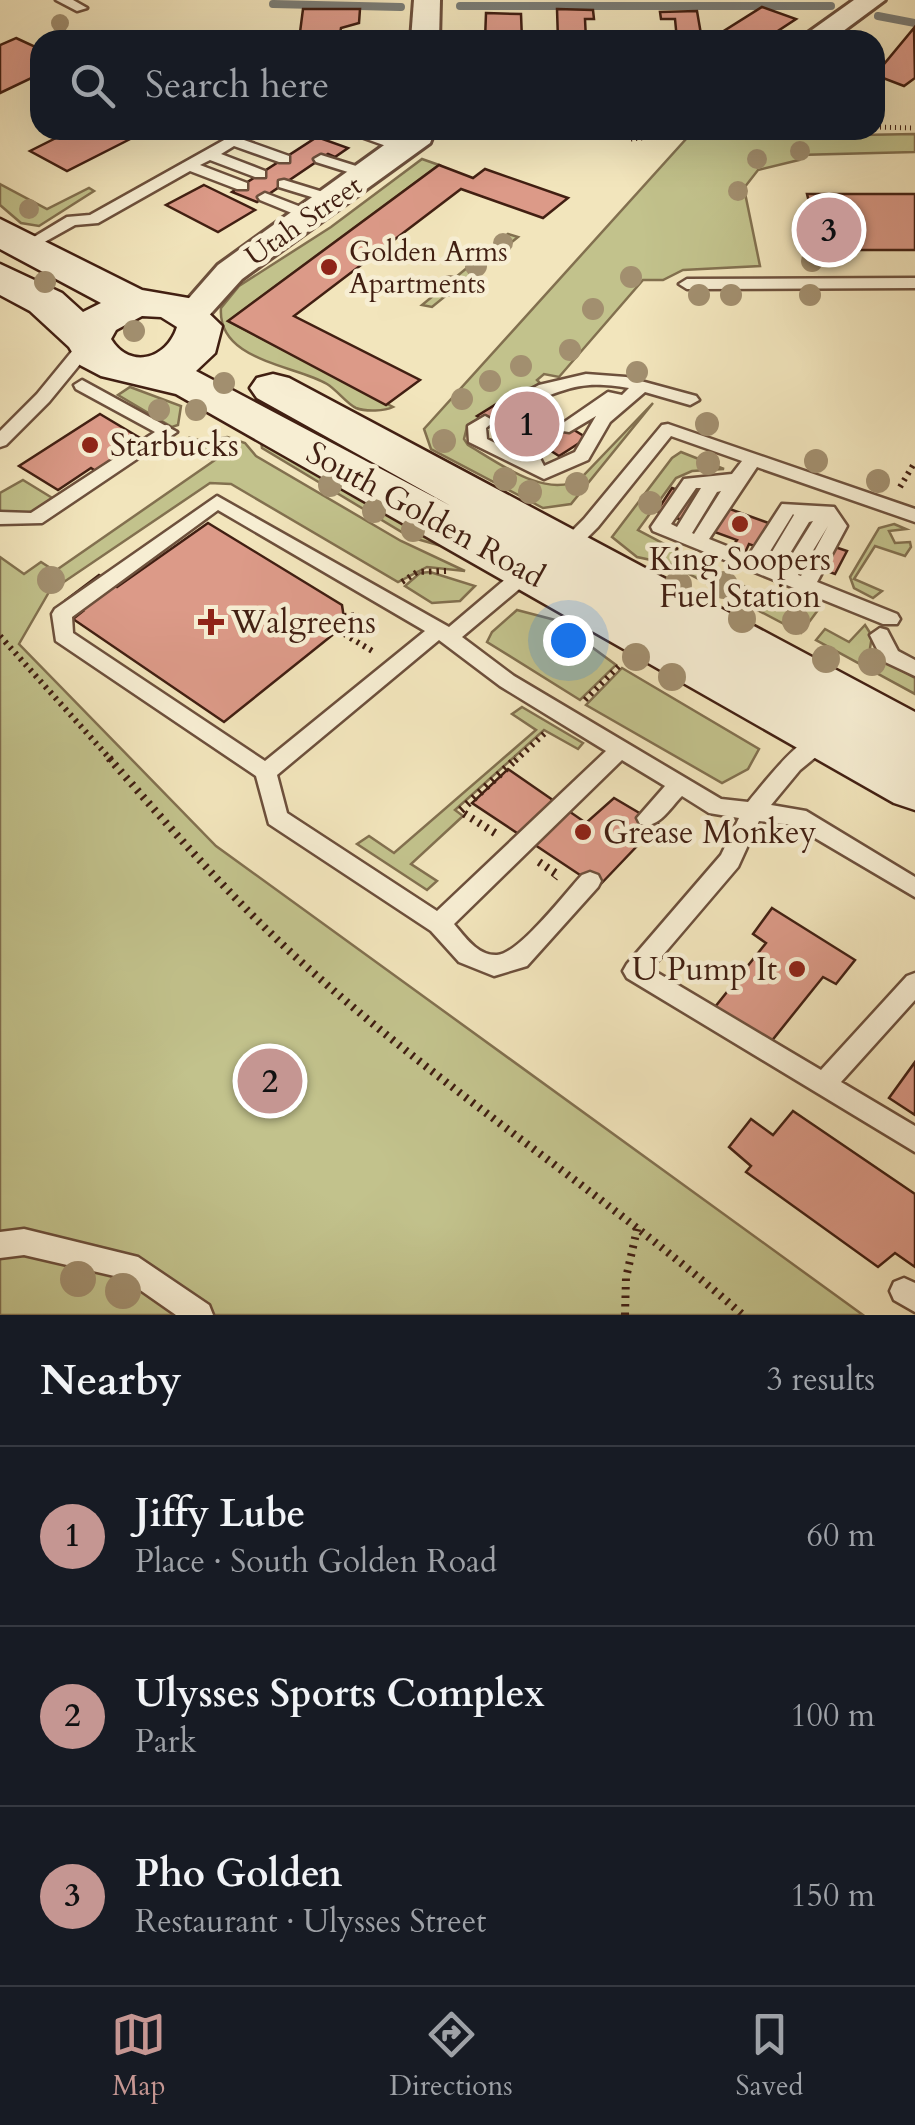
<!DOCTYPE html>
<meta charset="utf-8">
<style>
:root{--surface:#171b24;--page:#20242c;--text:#f1f3f6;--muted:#9ea1a6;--line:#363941;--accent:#c59692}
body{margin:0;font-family:Cardo,serif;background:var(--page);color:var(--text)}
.you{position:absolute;left:568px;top:640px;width:35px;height:35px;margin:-25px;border:8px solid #fff;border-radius:50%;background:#1a73e8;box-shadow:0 0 0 15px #1a73e833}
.badge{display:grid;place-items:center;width:65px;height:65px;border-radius:50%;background:var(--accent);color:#111;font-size:32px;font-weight:700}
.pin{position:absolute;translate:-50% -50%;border:5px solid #fff;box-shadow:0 2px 10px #0006}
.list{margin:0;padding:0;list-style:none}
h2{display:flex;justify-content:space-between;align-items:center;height:130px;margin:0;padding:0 40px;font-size:42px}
h2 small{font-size:32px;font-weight:400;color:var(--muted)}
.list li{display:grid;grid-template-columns:65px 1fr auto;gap:30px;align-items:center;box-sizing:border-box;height:180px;padding:0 40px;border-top:2px solid var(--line)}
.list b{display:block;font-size:38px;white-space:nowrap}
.list p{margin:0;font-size:32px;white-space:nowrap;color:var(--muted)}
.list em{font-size:32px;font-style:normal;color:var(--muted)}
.icon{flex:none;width:55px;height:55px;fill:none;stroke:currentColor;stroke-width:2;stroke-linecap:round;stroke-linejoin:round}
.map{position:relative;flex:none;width:915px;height:1315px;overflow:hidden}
.search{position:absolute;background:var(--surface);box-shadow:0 10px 40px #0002;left:30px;right:30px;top:30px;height:110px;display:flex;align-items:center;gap:25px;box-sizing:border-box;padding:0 35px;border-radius:30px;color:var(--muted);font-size:38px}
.sheet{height:670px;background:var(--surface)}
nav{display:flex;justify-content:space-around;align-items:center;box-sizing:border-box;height:140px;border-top:2px solid var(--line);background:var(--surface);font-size:28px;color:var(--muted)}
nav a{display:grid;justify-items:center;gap:5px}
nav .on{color:var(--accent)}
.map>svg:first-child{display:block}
</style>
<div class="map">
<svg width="915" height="1315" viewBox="0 0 915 1315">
<rect width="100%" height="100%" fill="#f2e5bc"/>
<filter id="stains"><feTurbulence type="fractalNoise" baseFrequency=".002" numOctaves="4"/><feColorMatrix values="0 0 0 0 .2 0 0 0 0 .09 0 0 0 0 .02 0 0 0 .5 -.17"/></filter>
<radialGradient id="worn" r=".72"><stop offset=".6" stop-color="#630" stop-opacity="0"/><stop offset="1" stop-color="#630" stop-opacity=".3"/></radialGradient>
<g fill="#c2c28c" stroke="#82704f" stroke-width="2.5">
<path d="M915,134V152L798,155L799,160L758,170L744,188L760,266L683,270L663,280H643L559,377L544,374L537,380L541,384L513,394L467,427L464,439L468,445C497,462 548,501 581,478L653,403L571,504L543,508L431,449L424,429L687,138Z"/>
<path d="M422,159L439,165L228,321L393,407C385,411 366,412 356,408C347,404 337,390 327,384C295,365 217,361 221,308L239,286L331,227Z"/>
<polygon points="0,184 47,209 89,188 94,191 39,226 21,223 0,205"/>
<polygon points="508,234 518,237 432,307 422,305"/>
<polygon points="130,387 181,406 178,425 172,427 118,395"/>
<polygon points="227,437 245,443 256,456 401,541 465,571 427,567 398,582 231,484 210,483 49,592 19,644 216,846 863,1315 0,1315 0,557 24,574 41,562 55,571 215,460 193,454 190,438 203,441"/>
<polygon points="261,441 445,547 410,537 262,448"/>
<polygon points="681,452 724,469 692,471 676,478 638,530 789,610 807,605 818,610 801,633 670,564 637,557 612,537 672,458"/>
<path d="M23,480L54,499C36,511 21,520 0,510V493Z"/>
<polygon points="894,524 906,529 889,531 895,543 910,542 911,547 905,556 875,546 854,579 882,591 873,598 854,588 850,577 879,528"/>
<polygon points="430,572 475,586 460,601 432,603 405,586 420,573"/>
<polygon points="517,610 555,620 616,665 580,700 487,642 492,632"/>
<polygon points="865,625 872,636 870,648 875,656 915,678 915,694 816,640 825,629 849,642"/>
<polygon points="622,668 759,749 748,769 722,783 586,705"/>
<polygon points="522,707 583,743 578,749 544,730 455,810 463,816 411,864 437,881 427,890 357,844 369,836 394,853 536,730 512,714"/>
</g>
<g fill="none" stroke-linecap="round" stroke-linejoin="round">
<g stroke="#7a7d77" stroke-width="8">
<polyline points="273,4 401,7"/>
<polyline points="460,6 831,6"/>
<polyline points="878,16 915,23"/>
</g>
</g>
<g fill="#dc9a88" stroke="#411f12" stroke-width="2.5">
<polygon points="762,7 796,19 764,40 736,40 719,34"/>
<polygon points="303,9 360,9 359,23 341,28 340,34 331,35 330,40 299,40"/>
<polygon points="557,9 593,10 594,19 585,19 586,40 558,40"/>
<polygon points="697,11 702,40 677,40 675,19 661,19 660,12"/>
<polygon points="486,13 521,14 522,40 485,40"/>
<polygon points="914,28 915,78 904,86 875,75"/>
<polygon points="16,38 40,49 40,74 0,93 0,45"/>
<polygon points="72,130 148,130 67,171 30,151"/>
<polygon points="317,137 348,148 335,157 328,154 257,202 232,192"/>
<polygon points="439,165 473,178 485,169 568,198 543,218 461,189 294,316 420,380 386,405 228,321"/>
<polygon points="204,185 255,210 218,232 166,205"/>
<polygon points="807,194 915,194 915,250 821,250"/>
<polygon points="514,393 587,438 559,456 523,433 513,439 477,416"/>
<polygon points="100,414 140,438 97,472 91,468 58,490 19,466"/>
<polygon points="672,488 829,545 847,551 835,574 749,544 744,555 730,550 737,540 657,511"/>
<polygon points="208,523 342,605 345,625 224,722 73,619 83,611 66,600 99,575 117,587"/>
<polygon points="508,769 586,823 614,798 658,824 598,887 472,803"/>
<polygon points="772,908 855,960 836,984 823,977 770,1043 715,1007 766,943 753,934"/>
<polygon points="915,1062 915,1115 889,1098"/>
<polygon points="793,1111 915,1194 915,1267 895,1253 878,1267 746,1172 751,1166 729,1147 751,1119 773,1135"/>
</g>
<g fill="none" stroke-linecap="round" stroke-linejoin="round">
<defs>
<g id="service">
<polygon points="56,0 73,0 87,8 77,11"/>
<polygon points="242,130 368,130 410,148 403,152 361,137 266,134 259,130 244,140 289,156 289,162 279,162 234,146 221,154 265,171 265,177 255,177 210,160 200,165 247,183 247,189 237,189 190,171 98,223 75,225 32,249 27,251 19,246 67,217 90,215"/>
<polygon points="321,155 372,171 374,174 367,178 316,162 314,159"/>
<polygon points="284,180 336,196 338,199 331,203 279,187 279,181"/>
<polygon points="265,193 314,212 317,215 309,220 304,218 260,200 258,197"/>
<polygon points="915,278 915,288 687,289 679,284 687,279"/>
<polygon points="84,343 92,348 90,352 49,402 6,445 0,447 0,431 37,394 78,344"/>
<path d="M586,374L626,377L696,396L699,400L690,405L645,392L610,422L588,460L544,479L469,442L468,426L485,416L494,421L486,428L487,439L507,449L510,442L530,431L539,437L524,450L537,442H549L552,446L539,456L544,466L575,452L596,416L569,432L563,431L560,427L563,423L608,392L622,395L629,388C577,379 569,390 523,404L514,399L539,385Z"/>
<polygon points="82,380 177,432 42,523 0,524 0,512 31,513 155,432 76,389 74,385"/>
<path d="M668,424L915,509V522L757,467L709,539L749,555L782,504L834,507L847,526L817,582L897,614L900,619L897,624H883L653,531L651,527L684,479L732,474L742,461L671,436L598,527L570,555H556L554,551L556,547L584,519L662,425ZM696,488H701L677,527L671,524ZM721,491L694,534L692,533L717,492ZM794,515L766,562L764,561L793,514ZM813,521L783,569L781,568L809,522ZM828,526L801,576L798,575Z"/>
<path d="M217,496L449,627L522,565H536L539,570L536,575L462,637L514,676L721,799L748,802C764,783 808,724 834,730L837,736L834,742L800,770L771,805L806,811L915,877V897L793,825L759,821L738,867L651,969L821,1070L907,976L915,973V1000L841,1082L915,1126V1152L627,978L623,971L627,964L721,855L739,818L709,813L682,796C670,808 658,830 640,824L637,818L665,786L622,760L454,924C465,937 478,956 497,955C519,954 566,892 582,875L590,872L598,875L601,881L598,887L527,966L494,976L459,962L431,931L269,824L256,776L56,641L52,614L55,609ZM218,510L425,631L265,761L73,633L72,617ZM439,640L500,686L606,751L437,911L287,813L277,775Z"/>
<polygon points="880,628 887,630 898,651 915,660 915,676 883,661 870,635"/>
<polygon points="24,1229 138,1257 209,1305 213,1315 176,1315 123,1278 24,1255 0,1258 0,1232"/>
<polygon points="904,1278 915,1283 915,1312 894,1300 890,1291 894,1282"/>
</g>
<g id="minor">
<polygon points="414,0 440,0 439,40 411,40"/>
<polygon points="854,0 885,0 831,40 798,40"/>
<polygon points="405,130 435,130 430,143 242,279 204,321 180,321 175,314 218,265"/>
</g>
<path id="secondary" d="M0,219L142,290L194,299L222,326L215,353L196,371L451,506L257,398L250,388L257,378L273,374L289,378L915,712V810L894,803L176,394L101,376L80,365L69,347L30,311L0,295V264L62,293L83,312L101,303L0,249ZM142,316L161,317L177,327C167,359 130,370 111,339L116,330Z"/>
</defs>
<use href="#service" stroke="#6d503c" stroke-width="5"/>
<use href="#minor" stroke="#6d503c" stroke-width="6"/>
<use href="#secondary" stroke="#411f12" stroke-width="5"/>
<g stroke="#411f12" stroke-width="5" stroke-dasharray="1 4" stroke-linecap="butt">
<polyline points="875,127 915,128"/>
<polyline points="631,139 700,132 842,130"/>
</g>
<g stroke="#411f12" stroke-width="6" stroke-dasharray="2.5 5" stroke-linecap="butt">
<polyline points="900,487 915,462"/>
<polyline points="402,582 417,572 446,571"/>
<polyline points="344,616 359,615"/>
<polyline points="344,634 374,652"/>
<polyline points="0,636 112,761"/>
<polyline points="585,700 619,666"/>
<polyline points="515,761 545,733"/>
</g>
<g stroke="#411f12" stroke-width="8" stroke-dasharray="2.5 6" stroke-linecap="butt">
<path d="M109,758C173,831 236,904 308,968C446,1092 603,1193 743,1315"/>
<polyline points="495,833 460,811 517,758"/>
<polyline points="539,862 557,874 554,878"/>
<polyline points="625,1315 626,1278 638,1225"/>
</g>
<use href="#service" fill="#f7eed3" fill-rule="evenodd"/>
<use href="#minor" fill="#f7eed3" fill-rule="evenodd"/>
<use href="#secondary" fill="#f7eed3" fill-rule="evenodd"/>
</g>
<g fill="#a28f6f">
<circle cx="60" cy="23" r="9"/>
<circle cx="800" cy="151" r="10"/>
<circle cx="757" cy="159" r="10"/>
<circle cx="738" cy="191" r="10"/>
<circle cx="29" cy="209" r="10"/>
<circle cx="503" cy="243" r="10"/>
<circle cx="812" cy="261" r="11"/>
<circle cx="476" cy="266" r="11"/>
<circle cx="631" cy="277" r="11"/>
<circle cx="45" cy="282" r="11"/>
<circle cx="450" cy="286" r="11"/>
<circle cx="699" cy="295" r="11"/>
<circle cx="731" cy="295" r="11"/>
<circle cx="810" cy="295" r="11"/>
<circle cx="593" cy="309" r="11"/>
<circle cx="134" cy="331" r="11"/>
<circle cx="570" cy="350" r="11"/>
<circle cx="521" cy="366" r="11"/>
<circle cx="637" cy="372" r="11"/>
<circle cx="490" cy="381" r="11"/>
<circle cx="224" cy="383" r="11"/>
<circle cx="462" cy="399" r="11"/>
<circle cx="159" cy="410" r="11"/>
<circle cx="196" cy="410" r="11"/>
<circle cx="707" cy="424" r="12"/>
<circle cx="444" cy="441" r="12"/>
<circle cx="816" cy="461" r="12"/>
<circle cx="708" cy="463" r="12"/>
<circle cx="505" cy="479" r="12"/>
<circle cx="878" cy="481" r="12"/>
<circle cx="577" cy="484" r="12"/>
<circle cx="330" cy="485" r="12"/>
<circle cx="530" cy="492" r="12"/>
<circle cx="650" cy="503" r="12"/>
<circle cx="374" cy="511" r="12"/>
<circle cx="413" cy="530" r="12"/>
<circle cx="51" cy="580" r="14"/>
<circle cx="678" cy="585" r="14"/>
<circle cx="724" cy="585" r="14"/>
<circle cx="742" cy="619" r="14"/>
<circle cx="796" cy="621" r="14"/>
<circle cx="636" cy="657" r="14"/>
<circle cx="826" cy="659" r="14"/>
<circle cx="872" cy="662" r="14"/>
<circle cx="672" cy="677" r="14"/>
<circle cx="78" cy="1279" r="18"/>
<circle cx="123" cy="1291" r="18"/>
</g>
<g fill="#8f2418" stroke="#f7eed3" stroke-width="4">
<circle cx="329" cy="267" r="10"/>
<circle cx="90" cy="445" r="10"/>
<circle cx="740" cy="524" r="10"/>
<path d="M206 607h10v10h10v10h-10v10h-10v-10h-10v-10h10z"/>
<circle cx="583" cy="832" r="10"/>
<circle cx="797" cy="969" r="10"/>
</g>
<g text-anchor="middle" stroke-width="9" stroke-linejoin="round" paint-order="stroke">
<g font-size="28" fill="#411f12" stroke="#f7eed3">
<text transform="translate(303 220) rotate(-35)" y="10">Utah Street</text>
</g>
<g font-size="28" fill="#411f12" stroke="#f7eed3" text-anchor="start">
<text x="349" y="261">Golden Arms<tspan x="349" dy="32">Apartments</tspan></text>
</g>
<g font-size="32" fill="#411f12" stroke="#f7eed3" text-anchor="start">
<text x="110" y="456">Starbucks</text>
<text x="740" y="570" text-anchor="middle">King Soopers<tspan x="740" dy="37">Fuel Station</tspan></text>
<text x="231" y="633">Walgreens</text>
<text x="603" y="843">Grease Monkey</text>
<text x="777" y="980" text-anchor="end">U Pump It</text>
</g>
<g font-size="32" fill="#411f12" stroke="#f7eed3">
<text transform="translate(426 514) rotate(29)" y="11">South Golden Road</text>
</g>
</g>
<rect width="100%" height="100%" filter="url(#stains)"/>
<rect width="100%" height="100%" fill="url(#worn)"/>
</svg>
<div class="you"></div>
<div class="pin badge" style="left:527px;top:424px">1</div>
<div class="pin badge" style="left:270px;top:1081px">2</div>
<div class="pin badge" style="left:829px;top:230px">3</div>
<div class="search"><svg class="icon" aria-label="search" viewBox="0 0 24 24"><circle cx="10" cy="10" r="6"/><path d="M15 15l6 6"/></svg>Search here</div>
</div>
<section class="sheet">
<h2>Nearby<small>3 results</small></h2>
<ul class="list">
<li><span class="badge">1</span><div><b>Jiffy Lube</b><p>Place · South Golden Road</p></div><em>60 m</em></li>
<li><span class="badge">2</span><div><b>Ulysses Sports Complex</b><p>Park</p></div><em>100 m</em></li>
<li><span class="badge">3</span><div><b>Pho Golden</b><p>Restaurant · Ulysses Street</p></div><em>150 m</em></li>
</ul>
</section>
<nav>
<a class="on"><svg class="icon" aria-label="map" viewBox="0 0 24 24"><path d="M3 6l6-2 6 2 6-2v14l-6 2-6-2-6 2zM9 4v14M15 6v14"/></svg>Map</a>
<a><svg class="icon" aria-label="directions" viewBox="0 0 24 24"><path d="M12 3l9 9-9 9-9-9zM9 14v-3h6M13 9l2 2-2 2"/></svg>Directions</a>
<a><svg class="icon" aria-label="saved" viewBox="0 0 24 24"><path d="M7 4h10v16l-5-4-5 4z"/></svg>Saved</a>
</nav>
